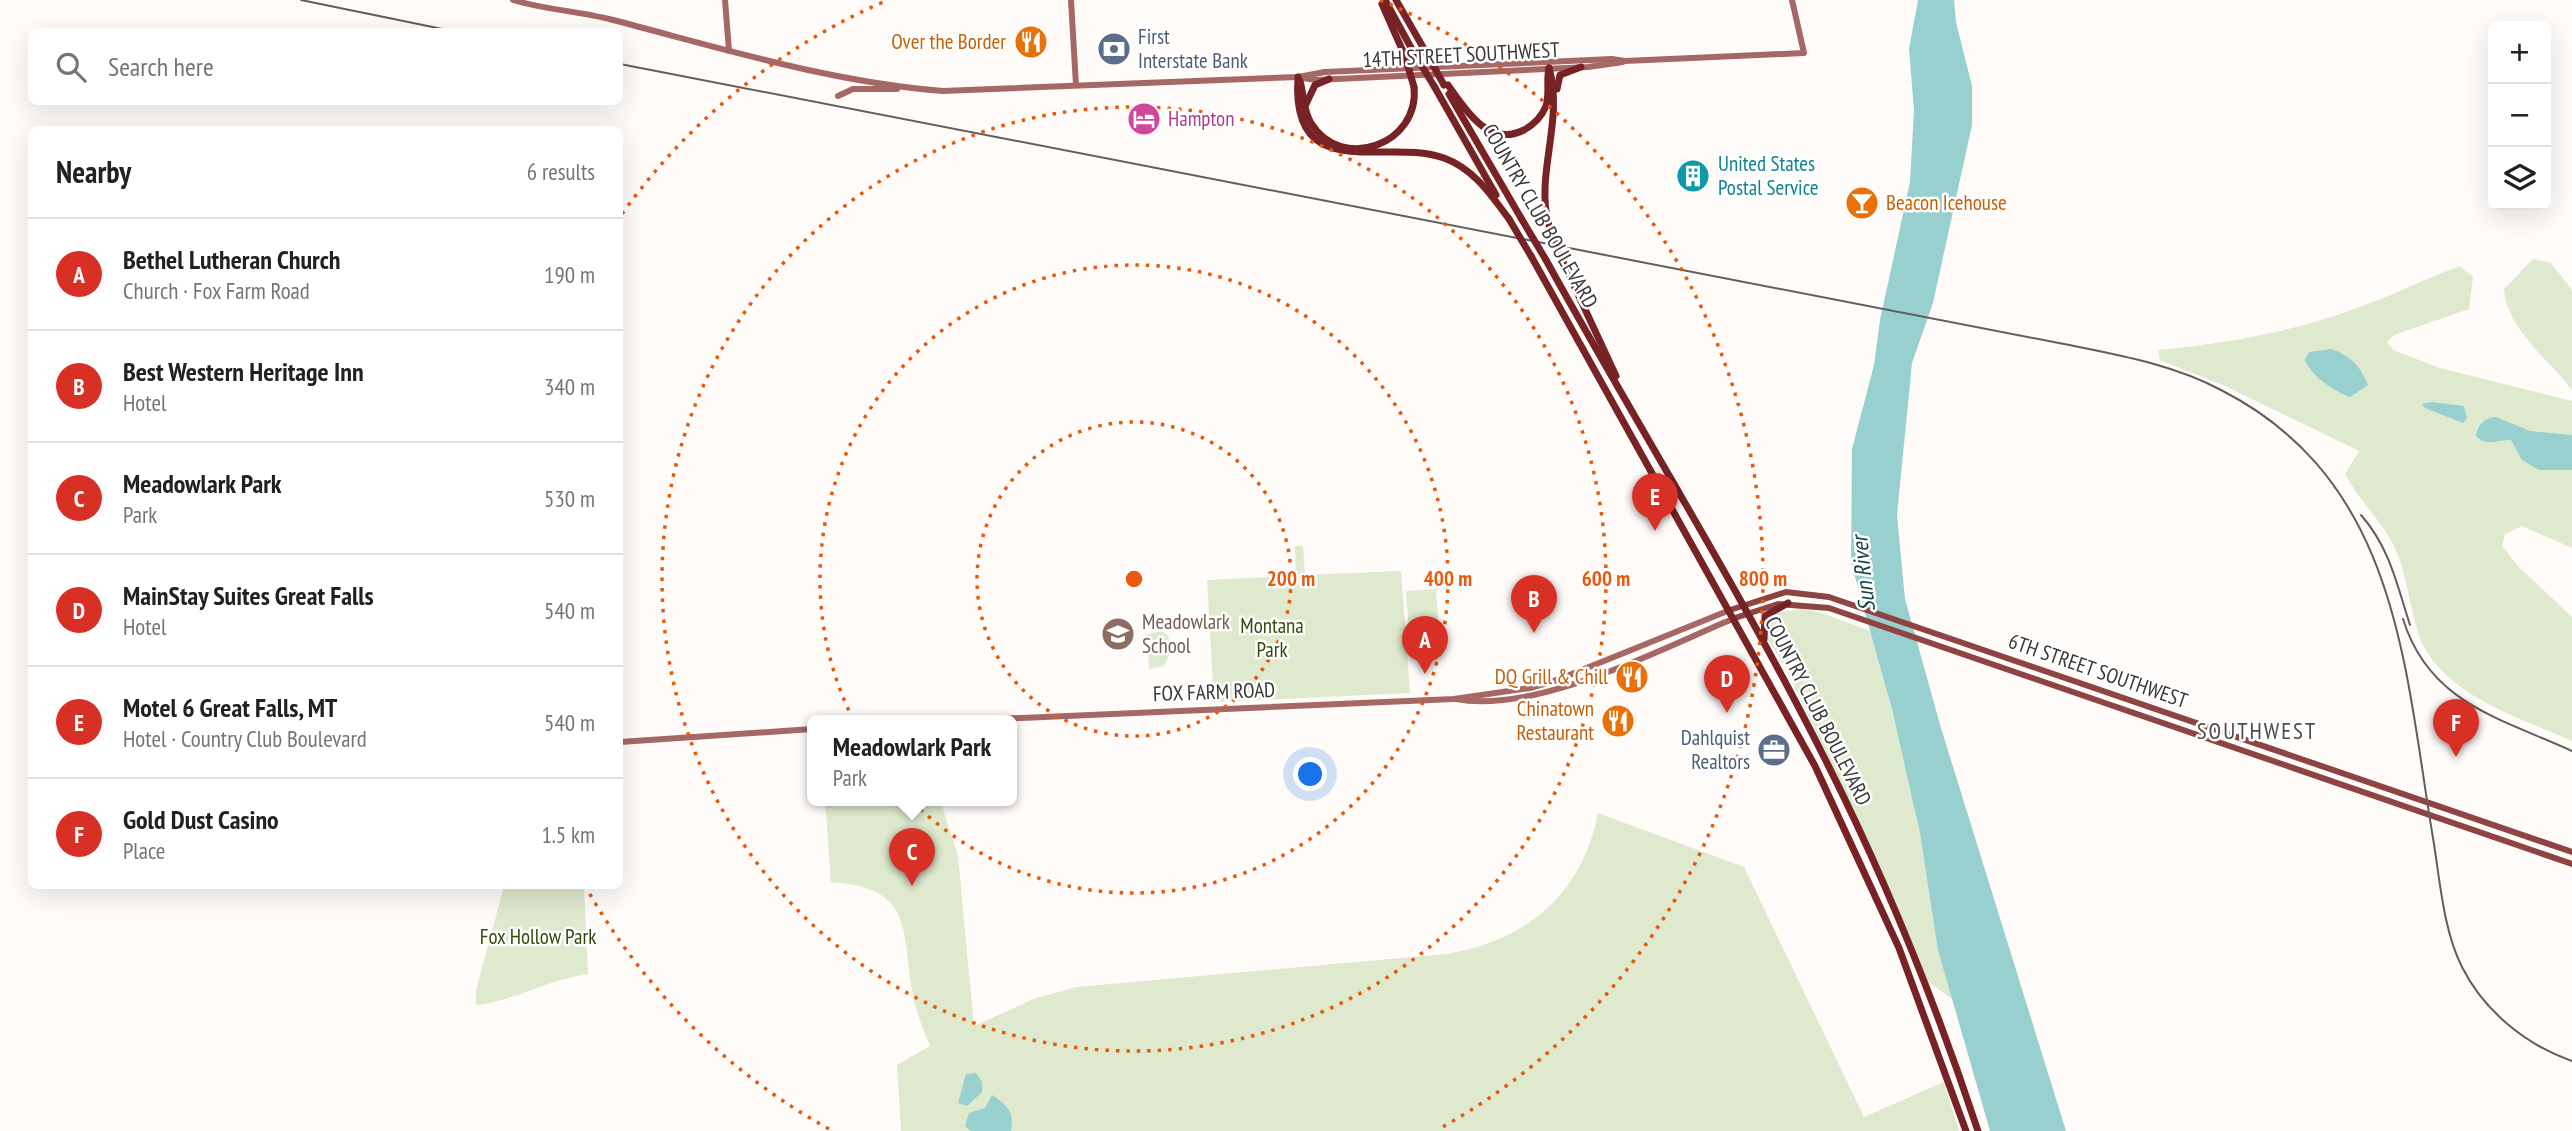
<!DOCTYPE html>
<meta charset="utf-8">
<style>
:root{--surface:#fff;--page:#f6f6f6;--text:#202124;--muted:#757577;--line:#e0e0e0;--accent:#d93025}
body{margin:0;font-family:"PT Sans Narrow",sans-serif;background:var(--page);color:var(--text)}
.controls{position:absolute;right:21px;top:21px;display:grid;overflow:hidden;border-radius:10px;box-shadow:0 7px 28px #0002}
.controls button{width:63px;height:63px;display:grid;place-items:center;padding:0;border:0;border-bottom:2px solid var(--line);background:var(--surface);color:var(--text);font:35px sans-serif}
.you{position:absolute;left:1311px;top:775px;width:24px;height:24px;margin:-18px;border:5px solid #fff;border-radius:50%;background:#1a73e8;box-shadow:0 0 0 10px #1a73e833}
.badge{display:grid;place-items:center;width:46px;height:46px;border-radius:50%;background:var(--accent);color:#fff;font-size:23px;font-weight:700}
.pin{position:absolute;translate:-50% -58px;filter:drop-shadow(0 2px 4px #0008)}
.pin::after{content:'';position:absolute;top:37px;width:24px;height:21px;background:inherit;clip-path:polygon(0 0,100% 0,50% 100%)}
.popup{position:absolute;left:807px;top:715px;width:210px;height:91px;box-sizing:border-box;display:grid;place-content:center;border-radius:10px;background:var(--surface);filter:drop-shadow(0 2px 5px #0005);font-size:23px;white-space:nowrap;color:var(--muted)}
.popup b{font-size:26px;color:var(--text)}
.popup::after{content:'';position:absolute;left:50%;top:100%;margin-left:-14px;border:14px solid transparent;border-top-color:var(--surface)}
.list{margin:0;padding:0;list-style:none}
h2{display:flex;justify-content:space-between;align-items:center;height:91px;margin:0;padding:0 28px;font-size:30px}
h2 small{font-size:23px;font-weight:400;color:var(--muted)}
.list li{display:grid;grid-template-columns:46px 1fr auto;gap:21px;align-items:center;box-sizing:border-box;height:112px;padding:0 28px;border-top:2px solid var(--line)}
.list b{display:block;font-size:26px;white-space:nowrap}
.list p{margin:0;font-size:23px;white-space:nowrap;color:var(--muted)}
.list em{font-size:23px;font-style:normal;color:var(--muted)}
.icon{flex:none;width:38px;height:38px;fill:none;stroke:currentColor;stroke-width:2;stroke-linecap:round;stroke-linejoin:round}
.map{position:relative;flex:none;width:2572px;height:1131px;overflow:hidden}
.search{position:absolute;background:var(--surface);box-shadow:0 7px 28px #0002;left:28px;top:28px;width:595px;height:77px;display:flex;align-items:center;gap:18px;box-sizing:border-box;padding:0 24px;border-radius:10px;color:var(--muted);font-size:26px}
.panel{position:absolute;background:var(--surface);box-shadow:0 7px 28px #0002;left:28px;top:126px;width:595px;height:763px;border-radius:10px}
.map>svg:first-child{display:block}
</style>
<div class="map">
<svg width="2572" height="1131" viewBox="0 0 2572 1131">
<rect width="100%" height="100%" fill="#fffbf9"/>
<g fill="#dee9ce">
<path d="M2533,259L2551,263L2572,290V390C2549,360 2507,329 2504,289Z"/>
<path d="M2460,266L2473,277L2469,309L2394,335L2387,342L2393,350L2440,368L2572,401V548L2522,526L2505,534L2502,546L2519,567L2572,617V741C2521,718 2448,697 2422,643C2410,615 2409,583 2398,555C2386,524 2360,503 2345,474L2359,451L2225,386L2160,360L2158,350C2223,344 2285,333 2346,312C2385,299 2422,280 2460,266Z"/>
<polygon points="1295,546 1303,546 1305,575 1401,571 1410,693 1214,702 1207,580 1296,576"/>
<polygon points="1436,589 1440,643 1410,645 1406,591"/>
<path d="M1801,609L1822,613L1870,631C1889,697 1905,763 1919,830C1931,887 1936,943 1952,999L1927,981L1827,755L1784,665L1766,637L1765,622L1776,613Z"/>
<polygon points="1161,631 1168,635 1171,651 1164,666 1149,669 1147,635"/>
<path d="M825,800H940L958,856L974,1026L1036,998L1077,987L1446,954C1526,941 1582,895 1598,813L1744,867L1864,1117L1944,1082L1959,1131H901L897,1065L930,1046C923,1029 916,1012 913,995C901,931 916,888 831,882Z"/>
<path d="M504,886H584L588,974C549,979 515,1001 476,1005V990Z"/>
</g>
<g fill="#98cfcf">
<polygon points="1918,0 1954,0 1956,22 1972,86 1972,125 1933,303 1912,363 1897,515 1905,599 1941,728 2066,1131 1990,1131 1938,950 1920,833 1892,710 1851,562 1852,449 1874,365 1880,320 1910,182 1914,110 1909,49"/>
<path d="M2332,349C2353,358 2359,365 2368,385L2350,397C2335,392 2310,375 2305,360L2309,352Z"/>
<polygon points="2431,402 2464,406 2467,418 2463,423 2425,408 2422,404"/>
<path d="M2496,417L2530,431L2572,435V470H2539L2522,460L2511,440C2496,439 2488,448 2476,436C2478,424 2484,418 2496,417Z"/>
<polygon points="976,1073 982,1082 982,1092 967,1106 958,1103 966,1074"/>
<path d="M992,1095C1007,1105 1015,1112 1011,1131H971L965,1126L969,1113L985,1108Z"/>
</g>
<g fill="none" stroke-linecap="round" stroke-linejoin="round">
<g stroke="#a56865" stroke-width="6">
<path d="M513,0C545,10 580,11 613,20C721,48 830,82 943,91L1298,77L1325,72L1612,59L1625,61L1804,53L1792,0"/>
<polyline points="725,0 729,51"/>
<polyline points="1071,0 1076,85"/>
<polyline points="1303,78 1316,80 1588,67 1623,62"/>
<polyline points="838,96 853,89 897,89"/>
<path d="M1456,699C1537,714 1660,649 1735,618"/>
<polyline points="975,720 1454,699 1530,688 1557,680 1730,610"/>
<polyline points="620,742 812,729"/>
</g>
<g stroke="#8d4443" stroke-width="6">
<polyline points="1730,610 1786,592 1829,597 2572,852"/>
<polyline points="1735,618 1778,604 1829,608 2572,864"/>
</g>
<g stroke="#772326" stroke-width="7">
<polyline points="1385,0 1415,55"/>
<polyline points="1396,0 1428,56"/>
<polyline points="1382,4 1405,56"/>
<path d="M1298,77C1290,187 1387,137 1444,158C1474,169 1491,195 1509,219"/>
<path d="M1300,81C1304,95 1303,110 1311,123C1342,173 1420,144 1414,87"/>
<path d="M1448,85C1465,109 1488,148 1524,130C1533,125 1542,116 1546,106C1550,94 1546,81 1549,68"/>
<polyline points="1434,86 1496,195"/>
<polyline points="1557,89 1560,75 1581,67"/>
<polyline points="1449,94 1521,218"/>
<polyline points="1306,104 1315,85 1329,79"/>
<path d="M1548,223C1536,171 1564,120 1549,68"/>
<polyline points="1531,256 1815,766 1899,948 1966,1131"/>
<path d="M1546,260C1638,427 1740,589 1825,759C1885,878 1936,1004 1978,1131"/>
<polyline points="1564,264 1616,376"/>
<polyline points="1764,639 1765,616 1788,603"/>
</g>
<g stroke="#615e5d" stroke-width="2">
<polyline points="301,0 457,32"/>
<path d="M620,64L2064,344C2118,355 2172,364 2221,390C2399,481 2404,665 2433,838C2440,880 2443,929 2462,967C2484,1011 2526,1045 2572,1061"/>
<path d="M2361,515C2390,548 2397,585 2410,625"/>
<path d="M2403,619C2429,703 2500,718 2572,751"/>
</g>
<g stroke="#772326" stroke-width="7">
<polyline points="1415,55 1434,86"/>
<polyline points="1405,56 1414,87"/>
<polyline points="1428,56 1444,85"/>
<polyline points="1521,218 1546,260"/>
<polyline points="1509,219 1531,256"/>
<polyline points="1548,223 1564,264"/>
</g>
</g>
<g fill="none" stroke="#e8590c" stroke-width="3.5" stroke-dasharray="3.5 7">
<circle cx="1134" cy="579" r="157"/>
<circle cx="1134" cy="579" r="314"/>
<circle cx="1134" cy="579" r="472"/>
<path d="M829 1129A629 629 0 0 1 587 889M622 214A629 629 0 0 1 888 0M1380 0A629 629 0 0 1 1439 1129"/>
</g>
<defs>
<symbol id="restaurant-disc" viewBox="-11 -11 22 22"><circle r="9.5" fill="#e8710a" stroke="#fff"/><path d="M-5-6h1v4h1v-4h1v4h1v-4h1v5L-1.5 .5V6h-2V.5L-5-1ZM5-6V6H3V1.5H1.5Q1.5-4 5-6Z" fill="#fff"/></symbol>
<symbol id="bank-disc" viewBox="-11 -11 22 22"><circle r="9.5" fill="#5c6f8a" stroke="#fff"/><path d="M-6-4H6V4H-6ZM0-2.3a2.3 2.3 0 1 0 0 4.6a2.3 2.3 0 1 0 0-4.6Z" fill="#fff"/></symbol>
<symbol id="hotel-disc" viewBox="-11 -11 22 22"><circle r="9.5" fill="#d1479c" stroke="#fff"/><path d="M-6-4.5h1.5V1H6V5H4.5V3h-9V5H-6ZM-4 0a1.8 1.8 0 1 1 3.6 0ZM.5 0V-2.5h3Q6-2.5 6 0Z" fill="#fff"/></symbol>
<symbol id="building-disc" viewBox="-11 -11 22 22"><circle r="9.5" fill="#0f9aa8" stroke="#fff"/><path d="M-4-6H4V6H1V3H-1V6H-4ZM-2.5-4.3h1.7v1.8h-1.7ZM.8-4.3h1.7v1.8H.8ZM-2.5-1h1.7V.8h-1.7ZM.8-1h1.7V.8H.8Z" fill="#fff"/></symbol>
<symbol id="bar-disc" viewBox="-11 -11 22 22"><circle r="9.5" fill="#e8710a" stroke="#fff"/><path d="M-6-5H6L.8 .8V4.5H3.5V6h-7V4.5H-.8V.8Z" fill="#fff"/></symbol>
<symbol id="school-disc" viewBox="-11 -11 22 22"><circle r="9.5" fill="#8d6e63" stroke="#fff"/><path d="M0-5L7-2L0 1L-7-2ZM-4 1L0 2.5L4 1V4Q0 6-4 4Z" fill="#fff"/></symbol>
<symbol id="office-disc" viewBox="-11 -11 22 22"><circle r="9.5" fill="#5c6f8a" stroke="#fff"/><path d="M-6-3h4V-5.5h4V-3h4V5H-6ZM-1-4.5V-3h2v-1.5ZM-6 0V1H6V0Z" fill="#fff"/></symbol>
</defs>
<g fill-rule="evenodd">
<use href="#restaurant-disc" x="1012" y="23" width="38" height="38"/>
<use href="#bank-disc" x="1095" y="30" width="38" height="38"/>
<use href="#hotel-disc" x="1125" y="100" width="38" height="38"/>
<use href="#building-disc" x="1674" y="157" width="38" height="38"/>
<use href="#bar-disc" x="1843" y="184" width="38" height="38"/>
<use href="#school-disc" x="1099" y="615" width="38" height="38"/>
<use href="#restaurant-disc" x="1613" y="658" width="38" height="38"/>
<use href="#restaurant-disc" x="1599" y="702" width="38" height="38"/>
<use href="#office-disc" x="1755" y="731" width="38" height="38"/>
</g>
<g text-anchor="middle" stroke-width="5" stroke-linejoin="round" paint-order="stroke">
<g font-size="21" fill="#4e5e75" stroke="#fff" text-anchor="start">
<text x="1138" y="44">First<tspan x="1138" dy="24">Interstate Bank</tspan></text>
<text x="1750" y="745" text-anchor="end">Dahlquist<tspan x="1750" dy="24">Realtors</tspan></text>
</g>
<g font-size="21" fill="#c56008" stroke="#fff" text-anchor="end">
<text x="1006" y="49">Over the Border</text>
<text x="1886" y="210" text-anchor="start">Beacon Icehouse</text>
<text x="1608" y="684">DQ Grill &amp; Chill</text>
<text x="1594" y="716">Chinatown<tspan x="1594" dy="24">Restaurant</tspan></text>
</g>
<g font-size="21" fill="#3a3837" stroke="#fff">
<text transform="translate(1461 55) rotate(-3)" y="7">14TH STREET SOUTHWEST</text>
<text transform="translate(1540 216) rotate(60)" y="7">COUNTRY CLUB BOULEVARD</text>
<text transform="translate(2098 671) rotate(19)" y="7">6TH STREET SOUTHWEST</text>
<text transform="translate(1214 692) rotate(-2)" y="7">FOX FARM ROAD</text>
<text transform="translate(1818 711) rotate(63)" y="7">COUNTRY CLUB BOULEVARD</text>
</g>
<g font-size="21" fill="#b23c85" stroke="#fff" text-anchor="start">
<text x="1168" y="126">Hampton</text>
</g>
<g font-size="21" fill="#0d838f" stroke="#fff" text-anchor="start">
<text x="1718" y="171">United States<tspan x="1718" dy="24">Postal Service</tspan></text>
</g>
<g font-size="21" fill="#785e54" stroke="#fff" text-anchor="start">
<text x="1142" y="629">Meadowlark<tspan x="1142" dy="24">School</tspan></text>
</g>
<g font-size="21" fill="#36490c" stroke="#fff">
<text x="1272" y="633">Montana<tspan x="1272" dy="24">Park</tspan></text>
<text x="538" y="944">Fox Hollow Park</text>
</g>
<g font-size="23" font-style="italic" fill="#144" stroke="#fff">
<text transform="translate(1863 574) rotate(-96)" y="8">Sun River</text>
</g>
<g font-size="23" letter-spacing="2" fill="#4f4b4a" stroke="#fff">
<text x="2257" y="739">SOUTHWEST</text>
</g>
</g>
<circle cx="1134" cy="579" r="10" fill="#e8590c" stroke="#fff" stroke-width="3.5"/>
<g font-size="21" text-anchor="middle" font-weight="bold" fill="#e8590c" stroke="#fff" stroke-width="5" stroke-linejoin="round" paint-order="stroke">
<text x="1291" y="586">200 m</text>
<text x="1448" y="586">400 m</text>
<text x="1606" y="586">600 m</text>
<text x="1763" y="586">800 m</text>
</g>
</svg>
<div class="controls">
<button>+</button>
<button>−</button>
<button><svg class="icon" aria-label="layers" viewBox="0 0 24 24"><path d="M12 4l9 5-9 5-9-5zM3 14l9 5 9-5"/></svg></button>
</div>
<div class="you"></div>
<div class="pin badge" style="left:1425px;top:674px">A</div>
<div class="pin badge" style="left:1534px;top:633px">B</div>
<div class="pin badge" style="left:912px;top:886px">C</div>
<div class="popup"><b>Meadowlark Park</b>Park</div>
<div class="pin badge" style="left:1727px;top:713px">D</div>
<div class="pin badge" style="left:1655px;top:531px">E</div>
<div class="pin badge" style="left:2456px;top:757px">F</div>
<div class="search"><svg class="icon" aria-label="search" viewBox="0 0 24 24"><circle cx="10" cy="10" r="6"/><path d="M15 15l6 6"/></svg>Search here</div>
<section class="panel">
<h2>Nearby<small>6 results</small></h2>
<ul class="list">
<li><span class="badge">A</span><div><b>Bethel Lutheran Church</b><p>Church · Fox Farm Road</p></div><em>190 m</em></li>
<li><span class="badge">B</span><div><b>Best Western Heritage Inn</b><p>Hotel</p></div><em>340 m</em></li>
<li><span class="badge">C</span><div><b>Meadowlark Park</b><p>Park</p></div><em>530 m</em></li>
<li><span class="badge">D</span><div><b>MainStay Suites Great Falls</b><p>Hotel</p></div><em>540 m</em></li>
<li><span class="badge">E</span><div><b>Motel 6 Great Falls, MT</b><p>Hotel · Country Club Boulevard</p></div><em>540 m</em></li>
<li><span class="badge">F</span><div><b>Gold Dust Casino</b><p>Place</p></div><em>1.5 km</em></li>
</ul>
</section>
</div>
